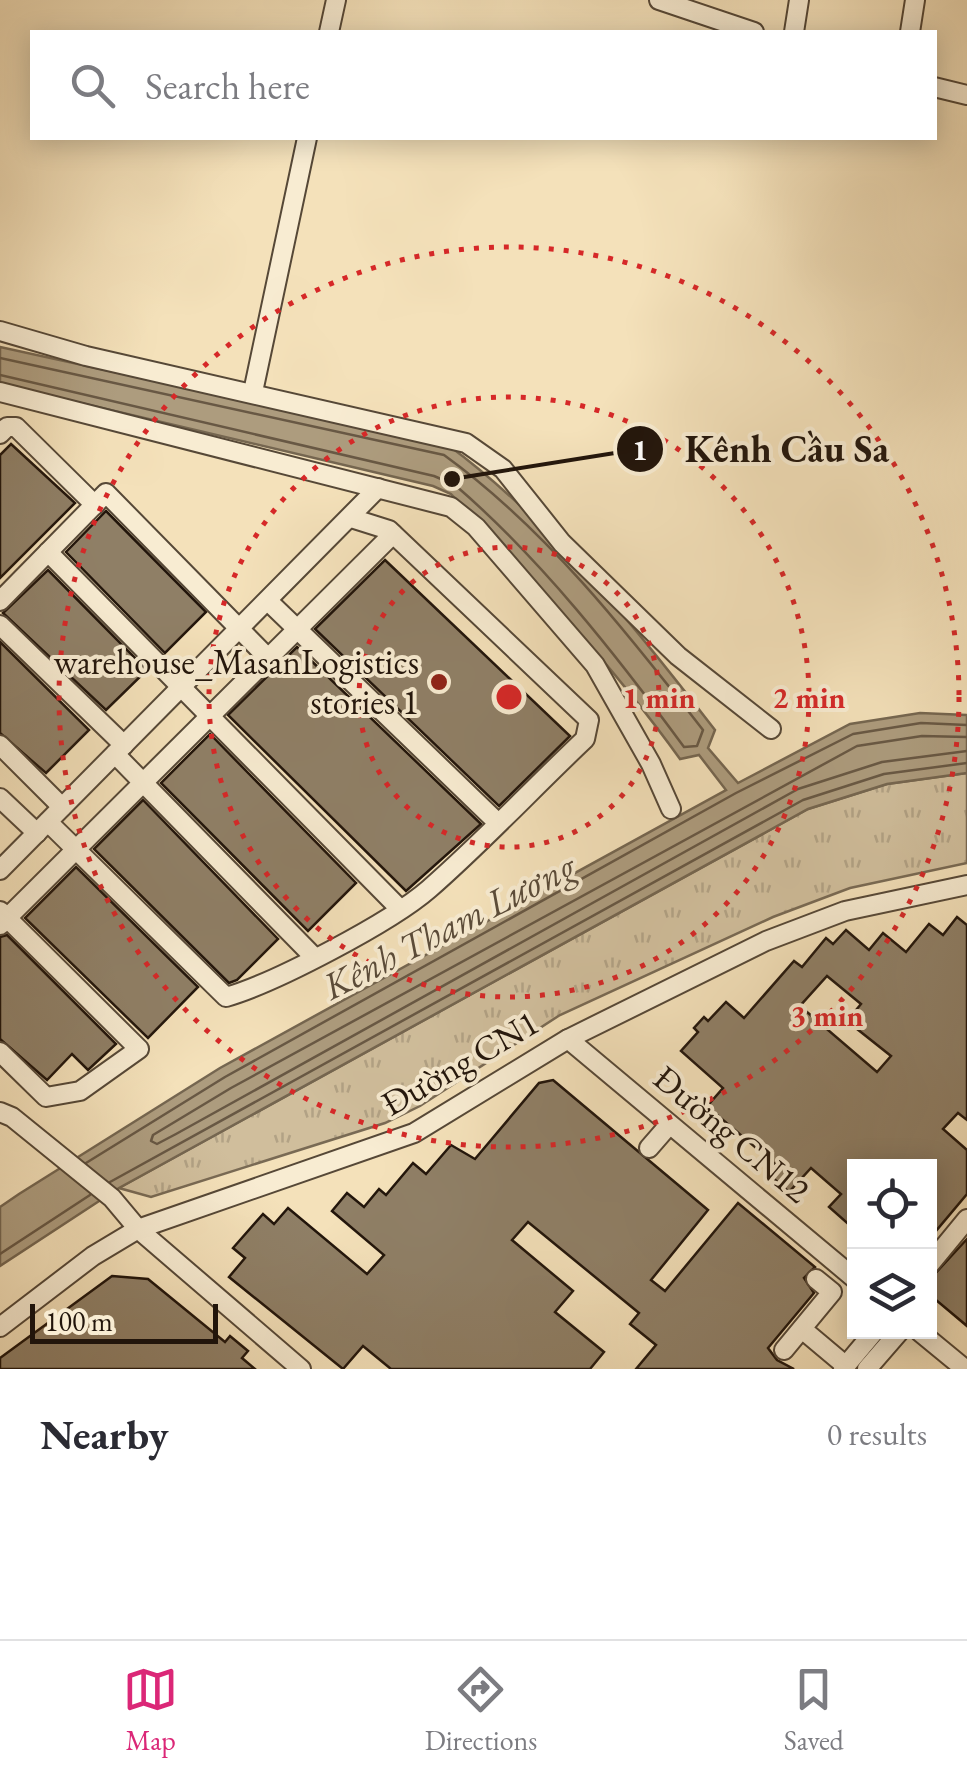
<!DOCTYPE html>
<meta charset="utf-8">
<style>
:root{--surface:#fff;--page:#f7f7f7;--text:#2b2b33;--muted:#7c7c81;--line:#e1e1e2;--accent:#db2777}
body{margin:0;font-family:"EB Garamond",serif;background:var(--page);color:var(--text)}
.controls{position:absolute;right:30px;bottom:30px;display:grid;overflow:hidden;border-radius:0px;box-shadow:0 5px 25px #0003}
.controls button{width:90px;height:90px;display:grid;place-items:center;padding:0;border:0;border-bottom:2px solid var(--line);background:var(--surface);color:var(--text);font:50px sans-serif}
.scale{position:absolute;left:30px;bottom:25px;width:188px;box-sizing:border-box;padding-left:10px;border:5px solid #22150b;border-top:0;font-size:28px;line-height:35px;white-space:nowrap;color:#22150b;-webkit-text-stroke:8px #f8ecd2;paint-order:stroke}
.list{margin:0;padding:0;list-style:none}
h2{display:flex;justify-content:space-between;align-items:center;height:130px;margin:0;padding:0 40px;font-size:42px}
h2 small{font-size:32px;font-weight:400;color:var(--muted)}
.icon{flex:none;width:55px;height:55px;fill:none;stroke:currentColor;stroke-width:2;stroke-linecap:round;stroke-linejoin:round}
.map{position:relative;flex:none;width:967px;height:1369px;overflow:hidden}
.search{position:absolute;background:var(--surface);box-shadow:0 5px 25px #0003;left:30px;right:30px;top:30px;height:110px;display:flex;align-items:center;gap:25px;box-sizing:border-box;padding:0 35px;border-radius:0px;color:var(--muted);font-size:38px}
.sheet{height:270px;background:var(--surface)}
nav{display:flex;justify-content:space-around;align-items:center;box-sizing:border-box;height:140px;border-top:2px solid var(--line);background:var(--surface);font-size:28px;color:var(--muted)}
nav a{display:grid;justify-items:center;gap:5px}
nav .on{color:var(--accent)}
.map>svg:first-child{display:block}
</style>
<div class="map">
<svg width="967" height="1369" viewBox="0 0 967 1369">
<defs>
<pattern id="grass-tufts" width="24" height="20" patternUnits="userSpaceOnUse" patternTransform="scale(2.5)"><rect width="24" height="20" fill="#d0be9c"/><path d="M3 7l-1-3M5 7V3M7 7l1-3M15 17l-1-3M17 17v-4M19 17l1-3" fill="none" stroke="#b2a285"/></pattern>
</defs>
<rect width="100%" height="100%" fill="#f4e1ba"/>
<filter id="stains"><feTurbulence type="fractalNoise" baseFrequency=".002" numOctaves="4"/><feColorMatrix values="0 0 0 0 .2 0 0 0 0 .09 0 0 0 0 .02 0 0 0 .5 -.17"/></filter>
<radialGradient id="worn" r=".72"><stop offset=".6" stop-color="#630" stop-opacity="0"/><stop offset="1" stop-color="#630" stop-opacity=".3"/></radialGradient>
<polygon fill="url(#grass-tufts)" stroke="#796a54" stroke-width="2.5" points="967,773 967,863 850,888 773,917 560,1015 420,1106 385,1123 151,1197 119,1188 808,809 887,784"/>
<path fill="#ad9c7e" stroke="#756650" stroke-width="2.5" d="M0,347L448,445C552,522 636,628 715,730L708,748L738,783L850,724L920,713L967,715V773L887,784L808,809L119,1188L0,1266V1207L19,1194L220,1068L726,790L699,755L680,759C611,663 532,579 451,494L433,486L0,384Z"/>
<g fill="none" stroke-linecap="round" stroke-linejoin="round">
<g stroke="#685844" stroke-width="2.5">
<path d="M0,358L444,455C545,528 627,632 703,730L697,746L684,747C617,656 541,559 455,485L434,476L0,375"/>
<polyline points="967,737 922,736 857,746 231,1088 153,1135 151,1141 157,1144 176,1134 798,789 882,762 967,751"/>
<polyline points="86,1163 225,1077 736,793 853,734 921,723 967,725"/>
<polyline points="110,1182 803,800 884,774 967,763"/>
<polyline points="0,1254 90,1195"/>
</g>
</g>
<g fill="#8f7f66" stroke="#22150b" stroke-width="2.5" fill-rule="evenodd">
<polygon points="11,444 75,503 0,578 0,455"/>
<polygon points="106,511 206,612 165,653 66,552"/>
<polygon points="385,560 570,736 499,806 315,629"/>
<polygon points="48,570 147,670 106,710 3,613"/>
<polygon points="0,642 89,730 46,773 0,733"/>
<polygon points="297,647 481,824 406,891 228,715"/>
<polygon points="210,734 356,883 308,931 161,783"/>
<polygon points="143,800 278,939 237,980 229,983 94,849"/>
<polygon points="76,867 198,987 148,1038 25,918"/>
<path d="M957,917L967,925V1120L958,1113L943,1129L967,1150V1194L930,1238V1166H854V1229L829,1207L841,1194L811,1168L789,1192L773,1178L781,1169L716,1114L705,1127L696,1119L723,1088L681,1051L698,1032L694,1028L704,1017L708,1021L726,1002L744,1018L794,961L802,967L826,938L833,944L846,930L869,950L883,933L906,952L929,924L943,935ZM827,976L861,1004L847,1021L891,1056L877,1072L800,1006Z"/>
<polygon points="7,935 116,1044 88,1070 72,1054 47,1080 0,1039 0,937"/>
<polygon points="553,1080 708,1210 651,1280 665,1291 738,1203 815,1267 804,1278 814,1293 768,1348 777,1360 794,1369 636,1369 656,1345 630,1324 639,1313 528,1222 512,1240 573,1291 555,1312 604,1352 590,1369 391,1369 363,1346 343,1369 229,1277 245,1258 233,1248 263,1214 274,1224 288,1208 367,1274 384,1255 332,1211 347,1193 364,1207 379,1189 386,1195 413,1163 426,1174 451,1145 475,1159 539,1083"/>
<polygon points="967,1239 967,1326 930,1295 930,1279"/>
<polygon points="112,1276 148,1279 225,1342 230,1336 248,1351 242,1358 255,1369 0,1369 0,1358"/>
</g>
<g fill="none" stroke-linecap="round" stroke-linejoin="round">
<defs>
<g id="minor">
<polyline points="659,0 754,32"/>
<polyline points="329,32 336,0"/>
<polyline points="794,32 799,0"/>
<polyline points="910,32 915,0"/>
<polyline points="934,87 967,95"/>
<polyline points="0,331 86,356 466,443 503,469 562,543 678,656 771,729"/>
<polyline points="0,392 451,507 476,527 595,665 651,764 671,809"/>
<polyline points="253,392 307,138"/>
<polyline points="0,434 7,427 16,427 95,505"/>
<polyline points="48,552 399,908"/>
<polyline points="0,601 106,493 268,658"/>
<polyline points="268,601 497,822"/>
<polyline points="0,625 124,745"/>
<polyline points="0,745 62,807"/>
<polyline points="115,754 314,957"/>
<polyline points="0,798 37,833"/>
<path d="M48,822L226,997C275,983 391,922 429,889C483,842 533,788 585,739L589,720L389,530L351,518"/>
<polyline points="0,870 378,488"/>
<polyline points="0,925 393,534"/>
<polyline points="568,1039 854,1278"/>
<polyline points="0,1052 46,1097 80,1091 139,1049 0,911"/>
<polyline points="0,1112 12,1117 112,1198 138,1229 301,1369"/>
<polyline points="649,1148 669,1125"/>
<polyline points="930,1264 967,1219"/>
<polyline points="0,1327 93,1256 138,1229 414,1133 568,1039 766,941 845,911 967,885"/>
<polyline points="802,1329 846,1366"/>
<polyline points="920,1332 965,1369"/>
<polyline points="784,1350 832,1292 816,1279"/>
<polyline points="843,1369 874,1332"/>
<polyline points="867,1369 899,1332"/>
</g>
</defs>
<use href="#minor" stroke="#564837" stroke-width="22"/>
<use href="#minor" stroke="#f8ecd2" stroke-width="18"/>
</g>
<g fill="none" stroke="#d62828" stroke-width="5" stroke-dasharray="5 10">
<circle cx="509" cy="697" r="150"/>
<circle cx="509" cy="697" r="300"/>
<circle cx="509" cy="697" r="450"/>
</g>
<circle fill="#8f2418" stroke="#f8ecd2" stroke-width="4" cx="439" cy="682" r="10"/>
<g text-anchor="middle" stroke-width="8" stroke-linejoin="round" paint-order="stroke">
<g font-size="35" fill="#22150b" stroke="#f8ecd2" text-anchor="end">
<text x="419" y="674">warehouse_MasanLogistics<tspan x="419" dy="40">stories 1</tspan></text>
</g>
<g font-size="35" fill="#22150b" stroke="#f8ecd2">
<text transform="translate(460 1063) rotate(-30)" y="12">Đường CN1</text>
<text transform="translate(732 1134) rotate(40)" y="12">Đường CN12</text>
</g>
<g font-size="38" font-style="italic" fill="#5a4b39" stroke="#f8ecd2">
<text transform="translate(449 926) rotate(-27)" y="13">Kênh Tham Lương</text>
</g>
</g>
<circle cx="509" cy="697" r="15" fill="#d62828" stroke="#f8ecd2" stroke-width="5"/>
<g font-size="30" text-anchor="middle" font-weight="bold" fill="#d62828" stroke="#f8ecd2" stroke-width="8" stroke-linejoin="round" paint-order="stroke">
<text x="659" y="708">1 min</text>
<text x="809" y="708">2 min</text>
<text x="827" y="1026">3 min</text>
</g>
<path fill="none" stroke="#22150b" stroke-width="4" d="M452 479L640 449"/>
<g fill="#22150b" stroke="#f8ecd2" stroke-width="4">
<circle cx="452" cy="479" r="10"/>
<circle cx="640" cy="449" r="25"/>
</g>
<g font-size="30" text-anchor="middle" font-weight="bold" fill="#fff">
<text x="640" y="460">1</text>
</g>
<g font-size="38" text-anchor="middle" font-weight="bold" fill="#22150b" stroke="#f8ecd2" stroke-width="8" stroke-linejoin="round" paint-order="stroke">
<text x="787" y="462">Kênh Cầu Sa</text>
</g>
<rect width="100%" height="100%" filter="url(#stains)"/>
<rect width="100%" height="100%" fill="url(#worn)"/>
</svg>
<div class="controls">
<button><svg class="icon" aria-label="locate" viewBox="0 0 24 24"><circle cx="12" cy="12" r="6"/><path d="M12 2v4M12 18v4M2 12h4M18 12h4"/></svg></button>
<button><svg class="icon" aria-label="layers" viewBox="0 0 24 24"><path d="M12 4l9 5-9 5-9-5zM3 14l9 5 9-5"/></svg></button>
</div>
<div class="scale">100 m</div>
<div class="search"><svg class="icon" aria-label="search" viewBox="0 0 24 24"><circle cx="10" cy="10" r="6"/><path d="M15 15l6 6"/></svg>Search here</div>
</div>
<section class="sheet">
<h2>Nearby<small>0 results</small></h2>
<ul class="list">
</ul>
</section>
<nav>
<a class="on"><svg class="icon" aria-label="map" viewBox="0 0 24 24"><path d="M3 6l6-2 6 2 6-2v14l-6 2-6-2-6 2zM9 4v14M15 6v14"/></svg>Map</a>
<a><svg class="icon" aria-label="directions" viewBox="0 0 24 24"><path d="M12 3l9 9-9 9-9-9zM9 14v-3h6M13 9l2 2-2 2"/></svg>Directions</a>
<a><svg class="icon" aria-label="saved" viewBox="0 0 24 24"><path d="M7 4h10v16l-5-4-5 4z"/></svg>Saved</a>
</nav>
